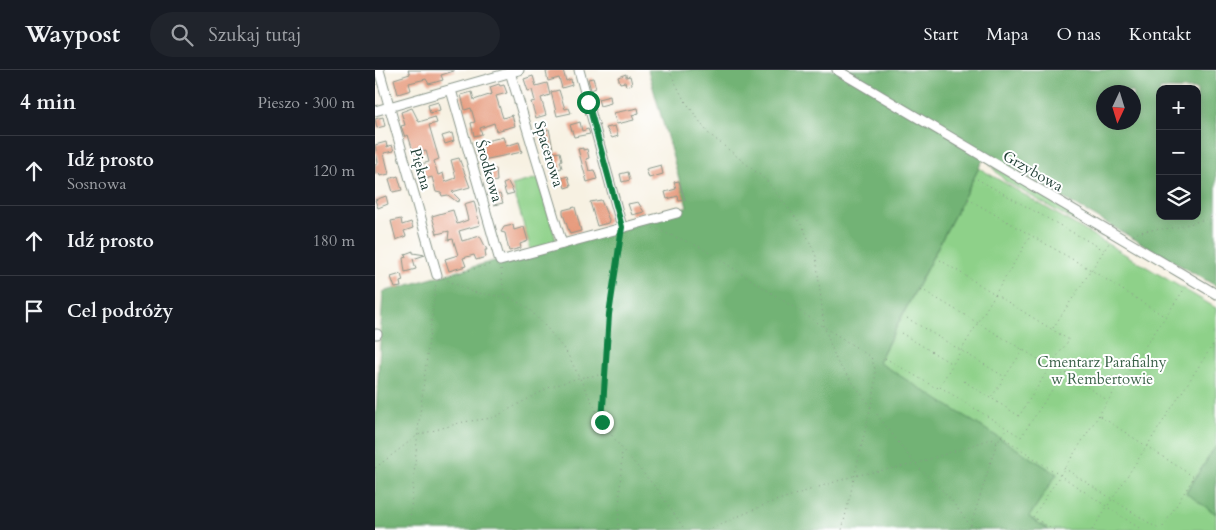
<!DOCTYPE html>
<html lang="pl">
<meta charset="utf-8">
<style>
:root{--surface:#171b24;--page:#20242c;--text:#f1f3f6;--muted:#9ea1a6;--line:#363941}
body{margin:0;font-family:Cardo,serif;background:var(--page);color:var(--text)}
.controls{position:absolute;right:15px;top:15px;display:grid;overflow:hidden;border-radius:10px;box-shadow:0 2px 12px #0003}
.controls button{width:45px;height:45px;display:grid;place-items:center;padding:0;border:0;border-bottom:1px solid var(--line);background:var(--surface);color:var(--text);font:25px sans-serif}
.compass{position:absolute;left:721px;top:15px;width:45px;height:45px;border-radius:50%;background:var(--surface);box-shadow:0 2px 12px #0003;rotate:184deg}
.stop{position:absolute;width:15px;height:15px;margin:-11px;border:4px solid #0b8043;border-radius:50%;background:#fff}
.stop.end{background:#0b8043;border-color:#fff;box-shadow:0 1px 5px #0008}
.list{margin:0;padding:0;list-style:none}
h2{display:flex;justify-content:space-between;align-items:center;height:65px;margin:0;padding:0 20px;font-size:21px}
h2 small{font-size:16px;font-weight:400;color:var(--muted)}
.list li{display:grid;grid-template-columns:32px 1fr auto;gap:15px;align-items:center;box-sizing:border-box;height:70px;padding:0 20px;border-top:1px solid var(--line)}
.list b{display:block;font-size:19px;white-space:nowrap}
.list p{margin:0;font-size:16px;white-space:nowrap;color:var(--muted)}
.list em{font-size:16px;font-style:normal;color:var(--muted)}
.icon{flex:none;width:28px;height:28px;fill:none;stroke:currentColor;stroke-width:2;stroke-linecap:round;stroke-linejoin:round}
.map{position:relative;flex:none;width:841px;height:460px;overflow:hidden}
header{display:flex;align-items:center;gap:30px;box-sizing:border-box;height:70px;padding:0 25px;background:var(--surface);border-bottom:1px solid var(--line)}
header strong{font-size:24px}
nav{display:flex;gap:28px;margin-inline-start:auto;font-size:18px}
.search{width:350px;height:45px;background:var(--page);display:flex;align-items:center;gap:12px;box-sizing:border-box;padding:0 18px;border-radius:28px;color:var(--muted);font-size:19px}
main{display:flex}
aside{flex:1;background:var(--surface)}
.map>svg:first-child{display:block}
</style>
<header>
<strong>Waypost</strong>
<div class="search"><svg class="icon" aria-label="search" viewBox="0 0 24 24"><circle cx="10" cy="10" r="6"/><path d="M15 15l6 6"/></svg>Szukaj tutaj</div>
<nav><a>Start</a><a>Mapa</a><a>O nas</a><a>Kontakt</a></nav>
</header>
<main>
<aside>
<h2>4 min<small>Pieszo · 300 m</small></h2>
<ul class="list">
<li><svg class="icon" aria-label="ahead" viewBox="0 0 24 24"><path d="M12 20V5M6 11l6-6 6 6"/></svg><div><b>Idź prosto</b><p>Sosnowa</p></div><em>120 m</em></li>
<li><svg class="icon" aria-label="ahead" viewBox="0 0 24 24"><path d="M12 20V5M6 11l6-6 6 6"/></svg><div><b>Idź prosto</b></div><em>180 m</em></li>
<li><svg class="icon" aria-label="arrive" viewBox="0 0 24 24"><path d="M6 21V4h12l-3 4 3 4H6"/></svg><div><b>Cel podróży</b></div></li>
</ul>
</aside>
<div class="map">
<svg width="841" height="460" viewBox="0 0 841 460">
<rect width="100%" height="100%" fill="#fff"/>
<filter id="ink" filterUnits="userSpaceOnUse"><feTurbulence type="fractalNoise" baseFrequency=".02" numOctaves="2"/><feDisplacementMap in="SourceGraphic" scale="10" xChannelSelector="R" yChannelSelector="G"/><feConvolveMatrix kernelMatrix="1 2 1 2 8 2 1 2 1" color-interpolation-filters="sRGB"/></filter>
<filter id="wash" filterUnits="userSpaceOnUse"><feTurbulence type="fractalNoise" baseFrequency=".0096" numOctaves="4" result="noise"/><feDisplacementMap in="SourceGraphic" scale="20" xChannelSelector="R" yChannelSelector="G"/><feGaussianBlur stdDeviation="1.12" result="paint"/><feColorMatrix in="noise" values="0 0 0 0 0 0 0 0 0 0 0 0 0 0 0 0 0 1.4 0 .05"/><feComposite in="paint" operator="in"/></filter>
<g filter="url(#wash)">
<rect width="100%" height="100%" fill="#f7f1e2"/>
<g fill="#8ed189" stroke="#56875e">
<polygon points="615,95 729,163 727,167 630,111"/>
<polygon points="604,98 841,238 841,376 811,422 841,444 841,460 674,460 654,447 682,404 503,293"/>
<polygon points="163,108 182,173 156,180 137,115"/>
</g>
<g fill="#72b375" stroke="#487854" fill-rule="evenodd">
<path d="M273,0H841V216L620,89L609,88L503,292L682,404L654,447L674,460H0V360L8,222L312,137ZM785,19H822V146H785ZM728,22H758V52H728Z"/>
<polygon points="841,376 841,444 811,423"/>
</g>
<g id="blocks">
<g fill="#e69a7c">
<polygon points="33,0 79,0 79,1 66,5 68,10 54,14 51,9 34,13 36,20 23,24 19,9 35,4"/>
<polygon points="174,0 188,0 191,11 196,9 197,15 187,18 184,8 173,11 171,2"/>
<polygon points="251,4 251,7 255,6 257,14 251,16 250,12 245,13 243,7"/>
<polygon points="158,6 161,16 172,13 175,25 166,28 171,45 161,48 156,32 160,31 157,20 153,21 149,9"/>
<polygon points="218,8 221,18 216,20 213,9"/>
<polygon points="124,14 125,16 129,15 132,23 121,26 128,48 137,45 140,56 121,61 119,53 105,58 107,64 99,66 96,53 100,52 96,38 90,40 86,25 97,22 99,30 117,24 115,17"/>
<polygon points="184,20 190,39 194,38 196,43 182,46 176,22"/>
<polygon points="235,26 236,33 225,36 223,29"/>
<polygon points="63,32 65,40 55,43 53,35"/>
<polygon points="37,38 44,52 60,47 62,53 54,55 64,89 59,91 63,105 68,103 70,112 81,108 76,90 84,88 95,117 77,122 85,130 82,132 73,125 67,126 66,123 61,122 57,107 50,109 46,94 54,92 51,81 39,84 33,65 30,67 26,56 30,55 26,42"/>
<polygon points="263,38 264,43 257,45 259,50 242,54 238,43"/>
<polygon points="8,47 10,56 2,58 0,49"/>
<polygon points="205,52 207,61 213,59 215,64 199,67 195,55"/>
<polygon points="240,56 243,66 237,68 231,58"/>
<polygon points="174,59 179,83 185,82 187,90 185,91 187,98 178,100 164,62"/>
<polygon points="77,63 79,71 70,74 67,66"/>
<polygon points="128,67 131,76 144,72 147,82 108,90 103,78 108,77 107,72"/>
<polygon points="11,72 12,77 17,75 19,81 9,83 14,104 5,106 4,103 0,104 0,95 3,93 0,75"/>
<polygon points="208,78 208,80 212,79 214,88 211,89 214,101 219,100 222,109 212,112 203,79"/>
<polygon points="286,95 288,104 274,108 271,99"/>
<polygon points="121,99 122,111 113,113 110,102"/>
<polygon points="253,102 255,110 247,112 245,104"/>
<polygon points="23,106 27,120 18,122 14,109"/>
<polygon points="193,106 196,116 190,118 187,108"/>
<polygon points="304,111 310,130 304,131 303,126 292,129 290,122 301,119 299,112"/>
<polygon points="133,112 139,123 131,125 128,114"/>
<polygon points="125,124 128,133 119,135 117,126"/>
<polygon points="11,126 13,134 3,138 0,130"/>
<polygon points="226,130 234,150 233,153 222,156 215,132"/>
<polygon points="99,131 105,155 84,161 87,171 105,166 112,180 110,180 111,187 101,190 99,185 88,188 91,196 74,201 70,189 83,185 78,169 73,170 74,161 62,164 57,146 78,140 82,154 93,150 89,134"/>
<polygon points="263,132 269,142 257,145 253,134"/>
<polygon points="200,137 206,161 195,164 188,144 188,140"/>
<polygon points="26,149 27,155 36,152 38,158 29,161 31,166 21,170 16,151"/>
<polygon points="138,155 139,160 149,157 153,171 145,174 146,178 134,181 130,163 126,162 129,157"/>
<polygon points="38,181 38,183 50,185 38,189 41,199 30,202 28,188 31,187 30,184"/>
<polygon points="26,204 28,211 25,212 26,217 20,218 16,207"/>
</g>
</g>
</g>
<g filter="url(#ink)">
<use href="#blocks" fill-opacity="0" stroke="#8b978b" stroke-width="1"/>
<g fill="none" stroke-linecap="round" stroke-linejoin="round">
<defs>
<g id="minor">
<polyline points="4,0 62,205"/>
<polyline points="204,0 247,157"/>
<polyline points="462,0 841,224"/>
<polyline points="135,2 187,174"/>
<polyline points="76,20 125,191 302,143"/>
<polyline points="0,41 144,0"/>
<polyline points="0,264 2,264"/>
</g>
</defs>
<use href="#minor" stroke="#8b978b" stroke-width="11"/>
<g stroke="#8b978b" stroke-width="1" stroke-dasharray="1 4" stroke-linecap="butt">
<polyline points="294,0 308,28 333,63 391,110 428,157 441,186 449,256 462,292 540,394 573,426 595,455 602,460"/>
<polyline points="602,109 729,180"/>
<polyline points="593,129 716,200 789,246"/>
<polyline points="278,158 325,177 496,287 500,299 500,318 467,460"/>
<path d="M758,166C768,158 790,160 803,157C816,154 829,149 841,146"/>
<polyline points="565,190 694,270 677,293"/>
<polyline points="126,199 129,226"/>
<polyline points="70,207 117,194"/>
<polyline points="68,208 97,222 136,228 154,239 172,258 192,283 227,352 247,379 283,420 310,460"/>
<polyline points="546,219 675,296 677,294 732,330"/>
<polyline points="532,248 630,307"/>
<polyline points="678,258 734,173"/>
<polyline points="526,263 577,294"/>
<polyline points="648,280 616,328 644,346 675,297"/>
<polyline points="510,288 561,318 564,317 656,165"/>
<polyline points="589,311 615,328"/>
<polyline points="565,317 646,367 689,302"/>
<polyline points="725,346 819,407 786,460"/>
<polyline points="227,351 234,244 243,194 245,166"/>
<polyline points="626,366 767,460"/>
<polyline points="0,398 43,365 88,352 118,348 173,318 203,308 231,304"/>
<polyline points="689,398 785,460"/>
<polyline points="596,455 622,372 631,359"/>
<polyline points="34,460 43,360 61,212"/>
<polyline points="243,460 247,380"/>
<polyline points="332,460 394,433 478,406 540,394 616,369 622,372"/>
<polyline points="679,460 658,447 733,331 810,218"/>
<polyline points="717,460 841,270"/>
</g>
<use href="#minor" stroke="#fff" stroke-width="9"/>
</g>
</g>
<g fill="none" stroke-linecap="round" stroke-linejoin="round" filter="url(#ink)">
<polyline stroke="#0b8043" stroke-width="6" points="213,32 247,157 234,244 227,352"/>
</g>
<g text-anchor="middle" stroke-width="4" stroke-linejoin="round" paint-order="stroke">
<g font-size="15" fill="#1f3d34" stroke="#fff">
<text transform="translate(174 84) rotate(73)" y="5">Spacerowa</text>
<text transform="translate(46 99) rotate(74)" y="5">Piękna</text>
<text transform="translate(114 101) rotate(74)" y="5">Środkowa</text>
<text transform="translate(658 101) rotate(30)" y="5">Grzybowa</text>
</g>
<g font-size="15" fill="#3b6249" stroke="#fff">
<text x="727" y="297">Cmentarz Parafialny<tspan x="727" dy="17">w Rembertowie</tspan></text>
</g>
</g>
</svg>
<div class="controls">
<button>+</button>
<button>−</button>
<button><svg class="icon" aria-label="layers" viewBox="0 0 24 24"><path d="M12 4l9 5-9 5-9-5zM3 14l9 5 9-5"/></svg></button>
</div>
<svg class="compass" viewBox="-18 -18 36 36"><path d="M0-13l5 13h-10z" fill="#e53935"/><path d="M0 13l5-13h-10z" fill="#9ea1a6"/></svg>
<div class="stop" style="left:213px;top:32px"></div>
<div class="stop end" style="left:227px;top:352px"></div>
</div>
</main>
